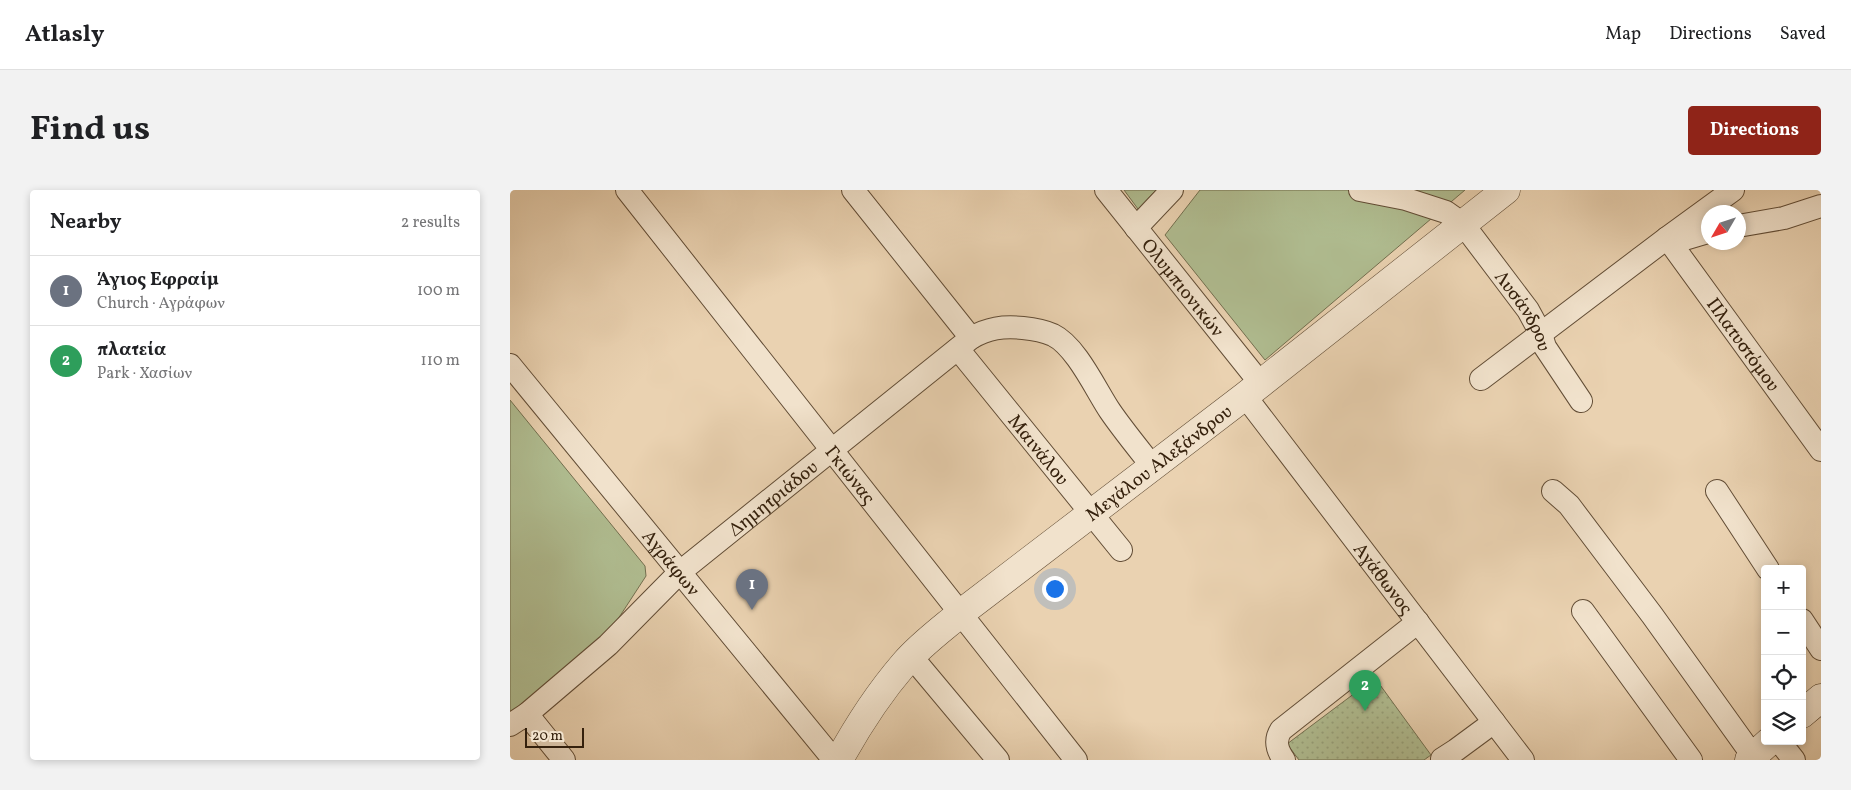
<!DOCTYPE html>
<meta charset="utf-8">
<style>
:root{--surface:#fff;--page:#f2f2f2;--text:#202124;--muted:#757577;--line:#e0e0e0;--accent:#8f2418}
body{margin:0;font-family:Vollkorn,serif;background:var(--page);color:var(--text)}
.controls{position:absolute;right:15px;bottom:15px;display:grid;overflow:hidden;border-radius:5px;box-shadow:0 2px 8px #0003}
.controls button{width:45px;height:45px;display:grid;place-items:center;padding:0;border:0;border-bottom:1px solid var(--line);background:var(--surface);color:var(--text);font:25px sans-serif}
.compass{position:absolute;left:1191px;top:15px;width:45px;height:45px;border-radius:50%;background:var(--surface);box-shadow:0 2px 8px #0003;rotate:231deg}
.scale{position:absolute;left:15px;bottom:12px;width:59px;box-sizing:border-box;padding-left:5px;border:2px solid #35210d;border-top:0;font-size:14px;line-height:18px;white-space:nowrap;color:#35210d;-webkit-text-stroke:4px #f1e2cc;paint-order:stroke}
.you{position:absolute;left:544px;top:398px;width:18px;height:18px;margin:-12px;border:4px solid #fff;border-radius:50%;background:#1a73e8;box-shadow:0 0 0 8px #1a73e833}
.badge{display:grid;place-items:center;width:32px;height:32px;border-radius:50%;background:var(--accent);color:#fff;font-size:16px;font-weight:700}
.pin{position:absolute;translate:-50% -41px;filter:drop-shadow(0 1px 2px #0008)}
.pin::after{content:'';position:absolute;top:26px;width:18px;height:15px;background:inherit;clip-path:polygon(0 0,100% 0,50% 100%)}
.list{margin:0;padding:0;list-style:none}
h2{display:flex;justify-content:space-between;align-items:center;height:65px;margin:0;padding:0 20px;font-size:21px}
h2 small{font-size:16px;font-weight:400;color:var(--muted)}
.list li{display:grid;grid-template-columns:32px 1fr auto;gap:15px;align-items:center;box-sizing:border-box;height:70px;padding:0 20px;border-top:1px solid var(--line)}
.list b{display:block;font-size:19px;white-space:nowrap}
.list p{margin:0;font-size:16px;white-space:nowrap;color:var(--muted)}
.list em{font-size:16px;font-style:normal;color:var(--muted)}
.icon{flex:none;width:28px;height:28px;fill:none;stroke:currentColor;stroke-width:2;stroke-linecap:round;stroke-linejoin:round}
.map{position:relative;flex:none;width:1311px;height:570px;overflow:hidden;border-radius:5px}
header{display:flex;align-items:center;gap:30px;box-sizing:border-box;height:70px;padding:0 25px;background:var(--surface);border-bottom:1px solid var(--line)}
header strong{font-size:24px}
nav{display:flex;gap:28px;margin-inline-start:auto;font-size:18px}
.intro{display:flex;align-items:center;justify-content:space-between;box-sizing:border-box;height:120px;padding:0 30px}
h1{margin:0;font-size:35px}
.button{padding:12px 22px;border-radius:5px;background:var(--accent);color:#fff;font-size:18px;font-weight:700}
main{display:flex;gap:30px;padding:0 30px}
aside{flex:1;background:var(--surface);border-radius:5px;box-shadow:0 2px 8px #0003}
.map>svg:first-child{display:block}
</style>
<header>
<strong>Atlasly</strong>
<nav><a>Map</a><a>Directions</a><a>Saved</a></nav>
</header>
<div class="intro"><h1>Find us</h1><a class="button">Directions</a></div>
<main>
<aside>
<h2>Nearby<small>2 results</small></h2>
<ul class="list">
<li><span class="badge" style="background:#6b7280">1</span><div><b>Άγιος Εφραίμ</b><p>Church · Αγράφων</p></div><em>100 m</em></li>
<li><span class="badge" style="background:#2e9e5b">2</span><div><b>πλατεία</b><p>Park · Χασίων</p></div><em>110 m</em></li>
</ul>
</aside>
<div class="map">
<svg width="1311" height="570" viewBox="0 0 1311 570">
<defs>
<pattern id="park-dots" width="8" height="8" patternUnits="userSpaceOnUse" patternTransform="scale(1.25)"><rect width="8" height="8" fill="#b0bd91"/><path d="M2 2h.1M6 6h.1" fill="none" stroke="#98a27c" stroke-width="1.8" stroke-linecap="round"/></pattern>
</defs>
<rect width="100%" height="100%" fill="#ead2b1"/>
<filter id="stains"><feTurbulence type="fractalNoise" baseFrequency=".004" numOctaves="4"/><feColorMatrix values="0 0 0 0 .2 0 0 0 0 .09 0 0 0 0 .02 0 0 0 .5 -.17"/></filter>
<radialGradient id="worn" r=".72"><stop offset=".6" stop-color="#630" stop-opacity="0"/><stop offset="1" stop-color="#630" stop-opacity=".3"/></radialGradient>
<g fill="#b0bd91" stroke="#726f4f">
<polygon points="614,0 646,0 628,19"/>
<polygon points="690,0 955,0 755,170 655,45"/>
<polygon points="0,210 135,376 136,386 93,452 0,526"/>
</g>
<polygon fill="url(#park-dots)" stroke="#726f4f" points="865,488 921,565 914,570 789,570 777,554"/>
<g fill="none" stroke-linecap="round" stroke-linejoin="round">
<defs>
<g id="minor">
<path id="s1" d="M117,0L566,570"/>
<polyline points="343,0 461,148"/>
<path id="s2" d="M596,0L751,194"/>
<path id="s3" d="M850,0L896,9L936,22L953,34L1018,120L1031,144L1035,157L1071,211"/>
<polyline points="1228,36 1274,28 1311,16"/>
<polyline points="626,38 662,0"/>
<path id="s4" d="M1157,48L1311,260"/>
<polyline points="1161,53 1198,42"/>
<path id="s5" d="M448,159L611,360"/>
<path id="s6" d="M0,175L324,570"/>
<polyline points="971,189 1157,48 1223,0"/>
<path id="s7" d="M735,206L1013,570"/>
<polyline points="1043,301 1059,315 1142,425 1243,566"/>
<polyline points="1207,301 1258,379"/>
<polyline points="1073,421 1181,570"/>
<polyline points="1292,430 1311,459"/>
<polyline points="401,466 488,570"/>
<polyline points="17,524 54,570"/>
<path id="s8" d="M0,535L17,524L98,455L170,382L461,148C478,138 493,136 513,138C523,139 534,141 543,145C566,156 586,200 600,221C613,240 628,258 642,276"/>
<polyline points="1269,551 1284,570"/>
<polyline points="932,569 946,560 984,532"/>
<path d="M774,570C767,560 764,551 771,540L908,432"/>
</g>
<g id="tertiary">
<path id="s9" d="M329,570C347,537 369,503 394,474C410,455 432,439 451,423L735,206L996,0"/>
</g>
<g id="secondary">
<polyline points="1292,524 1311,508"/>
<polyline points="1239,570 1260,551"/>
</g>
</defs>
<use href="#minor" stroke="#624d36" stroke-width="24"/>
<use href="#tertiary" stroke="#624d36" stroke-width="29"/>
<use href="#secondary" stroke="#35210d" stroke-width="29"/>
<use href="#minor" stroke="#f1e2cc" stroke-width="22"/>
<use href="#tertiary" stroke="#f1e2cc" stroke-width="28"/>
<use href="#secondary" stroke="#f1e2cc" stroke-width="28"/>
</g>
<g text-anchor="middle" stroke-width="4" stroke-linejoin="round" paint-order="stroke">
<g font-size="19" fill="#35210d" stroke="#f1e2cc">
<text dy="7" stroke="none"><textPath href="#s2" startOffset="124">Ολυμπιονικών</textPath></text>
<text dy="7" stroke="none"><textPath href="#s3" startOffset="216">Λυσάνδρου</textPath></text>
<text dy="7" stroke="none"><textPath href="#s4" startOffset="131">Πλατυστόμου</textPath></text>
<text dy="7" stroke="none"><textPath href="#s5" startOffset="129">Μαινάλου</textPath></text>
<text dy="7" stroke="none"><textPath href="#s9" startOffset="441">Μεγάλου Αλεξάνδρου</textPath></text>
<text dy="7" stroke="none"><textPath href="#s1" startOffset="362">Γκιώνας</textPath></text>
<text dy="7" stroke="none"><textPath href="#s8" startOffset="348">Δημητριάδου</textPath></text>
<text dy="7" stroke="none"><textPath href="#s6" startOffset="255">Αγράφων</textPath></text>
<text dy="7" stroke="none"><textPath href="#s7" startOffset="229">Αγάθωνος</textPath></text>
</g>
</g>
<rect width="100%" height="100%" filter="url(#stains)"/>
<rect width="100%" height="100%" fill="url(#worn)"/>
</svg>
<div class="controls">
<button>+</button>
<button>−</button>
<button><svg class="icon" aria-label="locate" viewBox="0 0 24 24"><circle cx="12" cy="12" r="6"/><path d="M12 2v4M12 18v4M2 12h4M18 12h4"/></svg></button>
<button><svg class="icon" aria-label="layers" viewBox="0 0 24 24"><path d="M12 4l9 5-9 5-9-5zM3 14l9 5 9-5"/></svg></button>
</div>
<svg class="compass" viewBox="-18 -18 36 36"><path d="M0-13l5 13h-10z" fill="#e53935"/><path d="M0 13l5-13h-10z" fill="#757577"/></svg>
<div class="scale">20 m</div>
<div class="you"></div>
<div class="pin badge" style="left:242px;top:420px;background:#6b7280">1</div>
<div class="pin badge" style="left:855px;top:521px;background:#2e9e5b">2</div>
</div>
</main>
